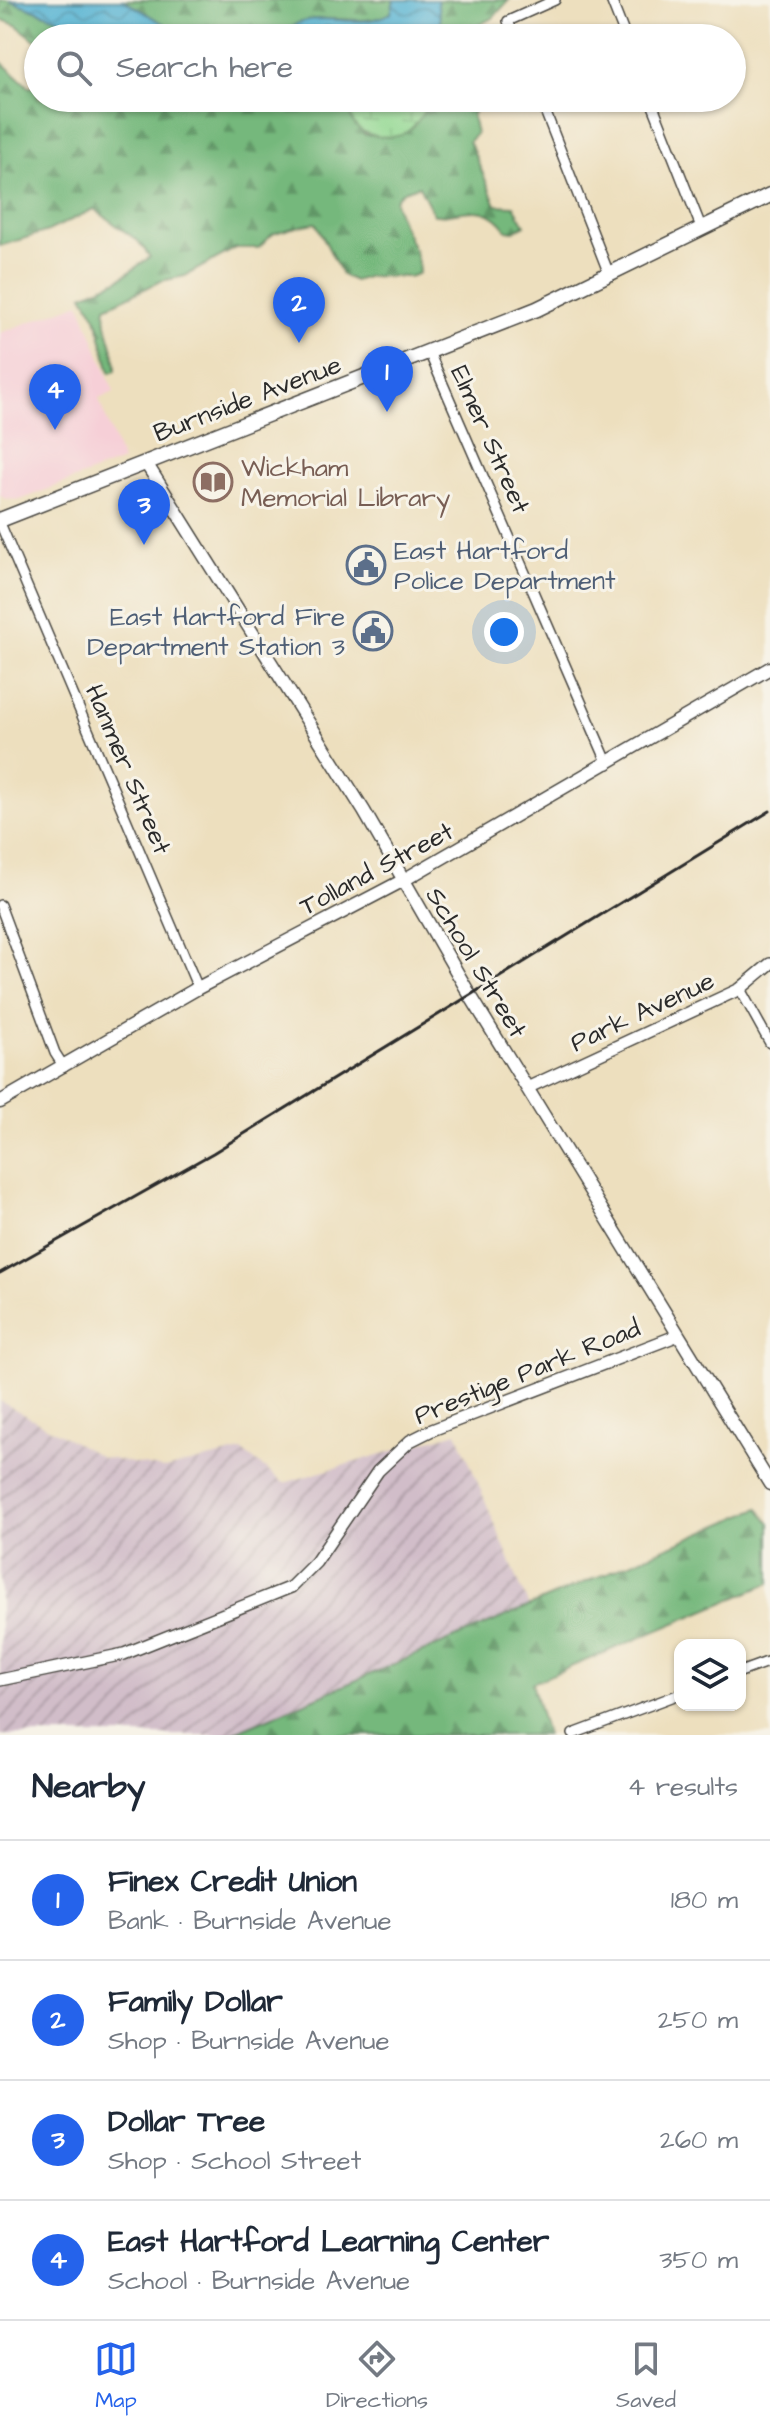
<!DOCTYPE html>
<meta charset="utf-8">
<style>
:root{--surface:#fff;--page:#f2f2f3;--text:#1f2937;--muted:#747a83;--line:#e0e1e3;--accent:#2563eb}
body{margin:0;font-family:"Architects Daughter",sans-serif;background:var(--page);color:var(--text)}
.controls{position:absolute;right:24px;bottom:24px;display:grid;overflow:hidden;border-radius:16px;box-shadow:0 2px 6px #0004}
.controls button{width:72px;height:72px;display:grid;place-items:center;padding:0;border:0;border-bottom:2px solid var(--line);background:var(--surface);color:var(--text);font:40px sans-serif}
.you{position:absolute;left:504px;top:632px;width:28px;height:28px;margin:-20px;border:6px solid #fff;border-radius:50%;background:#1a73e8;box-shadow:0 0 0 12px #1a73e833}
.badge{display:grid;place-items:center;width:52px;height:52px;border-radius:50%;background:var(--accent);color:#fff;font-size:26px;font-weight:700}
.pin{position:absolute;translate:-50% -66px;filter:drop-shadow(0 2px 4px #0008)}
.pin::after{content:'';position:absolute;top:42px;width:28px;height:24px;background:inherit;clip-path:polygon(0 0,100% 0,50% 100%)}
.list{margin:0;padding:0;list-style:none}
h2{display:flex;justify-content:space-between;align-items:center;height:104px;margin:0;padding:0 32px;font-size:34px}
h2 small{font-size:26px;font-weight:400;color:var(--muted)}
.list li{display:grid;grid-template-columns:52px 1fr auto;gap:24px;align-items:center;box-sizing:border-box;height:120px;padding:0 32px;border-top:2px solid var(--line)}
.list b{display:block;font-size:30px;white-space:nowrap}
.list p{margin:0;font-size:26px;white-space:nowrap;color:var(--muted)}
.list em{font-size:26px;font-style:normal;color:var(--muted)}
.icon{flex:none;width:44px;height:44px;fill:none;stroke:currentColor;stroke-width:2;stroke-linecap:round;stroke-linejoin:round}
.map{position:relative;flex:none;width:770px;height:1735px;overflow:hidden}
.search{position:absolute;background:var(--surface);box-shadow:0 2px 6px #0004;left:24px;right:24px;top:24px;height:88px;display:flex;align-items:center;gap:20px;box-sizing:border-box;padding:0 28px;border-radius:44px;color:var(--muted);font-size:30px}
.sheet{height:584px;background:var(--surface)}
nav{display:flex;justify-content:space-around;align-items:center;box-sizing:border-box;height:112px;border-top:2px solid var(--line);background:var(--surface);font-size:22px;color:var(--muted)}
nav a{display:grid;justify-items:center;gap:4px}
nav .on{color:var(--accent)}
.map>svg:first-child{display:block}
</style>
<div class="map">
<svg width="770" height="1735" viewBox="0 0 770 1735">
<defs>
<pattern id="industrial-furrows" width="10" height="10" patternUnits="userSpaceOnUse" patternTransform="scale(2)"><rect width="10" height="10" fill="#d1bdc9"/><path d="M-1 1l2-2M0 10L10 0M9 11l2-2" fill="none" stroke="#aa9aa3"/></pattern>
<pattern id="forest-firs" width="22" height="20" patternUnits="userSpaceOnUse" patternTransform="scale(2)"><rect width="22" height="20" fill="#75b87c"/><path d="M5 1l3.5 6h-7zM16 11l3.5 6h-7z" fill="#609666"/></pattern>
<pattern id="wetland-marsh" width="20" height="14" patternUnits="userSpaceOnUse" patternTransform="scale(2)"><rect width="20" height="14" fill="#92d892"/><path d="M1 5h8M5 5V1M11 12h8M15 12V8" fill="none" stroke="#7eba7e"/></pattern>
<pattern id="water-waves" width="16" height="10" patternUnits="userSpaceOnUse" patternTransform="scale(2)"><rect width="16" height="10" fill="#55b3d3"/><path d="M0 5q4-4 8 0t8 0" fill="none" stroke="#4792ab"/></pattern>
</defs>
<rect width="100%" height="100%" fill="#f7f3e8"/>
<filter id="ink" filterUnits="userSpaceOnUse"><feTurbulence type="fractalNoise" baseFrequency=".0125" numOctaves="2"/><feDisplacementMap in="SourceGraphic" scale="16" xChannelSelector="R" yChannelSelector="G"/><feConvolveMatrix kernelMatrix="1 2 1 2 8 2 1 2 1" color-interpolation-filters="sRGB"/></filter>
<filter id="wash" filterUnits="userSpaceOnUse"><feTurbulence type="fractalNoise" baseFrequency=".006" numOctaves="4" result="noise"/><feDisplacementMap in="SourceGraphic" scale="32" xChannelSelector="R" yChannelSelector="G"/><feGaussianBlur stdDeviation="1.8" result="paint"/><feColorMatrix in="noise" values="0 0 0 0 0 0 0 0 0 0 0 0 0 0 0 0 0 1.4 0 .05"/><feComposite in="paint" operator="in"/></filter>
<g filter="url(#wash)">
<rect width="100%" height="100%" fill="#eddfbe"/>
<polygon fill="#f6cfd7" points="80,303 114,392 99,399 122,461 20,500 5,499 0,495 0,333"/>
<polygon fill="url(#industrial-furrows)" points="0,1401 101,1457 164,1469 242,1451 284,1483 457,1432 529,1607 228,1735 0,1735"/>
<g fill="url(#forest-firs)" stroke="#507254" stroke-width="2">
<polygon points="0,0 9,0 110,38 38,38 38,42 16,25 0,19"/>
<path d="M123,0H394L391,13C356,33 309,0 279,38H188Z"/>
<polygon points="437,0 509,0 493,18 469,29 470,38 443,38"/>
<path d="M0,61L29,87H38V98H350L351,117L365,135C402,134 412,134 431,98H477L478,105L472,116L476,134L469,141L496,205L514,206L525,225L514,231L507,230C484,198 462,216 434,215L419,186L403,191L395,200C398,226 419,247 419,273L410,277L370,276L354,281L342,275L316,223C311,223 276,232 273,234C267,238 264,244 258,248H236L185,276L161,281L106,307C102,329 117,349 116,371L110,373L96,317L83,295L118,280L150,257L138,241L94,209L48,231L0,246Z"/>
<polygon points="759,1508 770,1523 770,1583 532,1683 546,1735 228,1735"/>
</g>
<path fill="url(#wetland-marsh)" stroke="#5e825e" stroke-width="2" d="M350,98H431C424,111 418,125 405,133C390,142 356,136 351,117C349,111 351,104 350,98Z"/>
<g fill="url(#water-waves)" stroke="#406f7f" stroke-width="2">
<polygon points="9,0 123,0 188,38 110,38"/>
<path d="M394,0H437L443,38H279C309,0 354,35 391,13Z"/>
</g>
</g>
<g filter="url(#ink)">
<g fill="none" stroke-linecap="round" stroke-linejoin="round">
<defs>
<g id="minor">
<polyline points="611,0 626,38"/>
<polyline points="515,38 508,21 555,0"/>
<polyline points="540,98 609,274"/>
<polyline points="650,98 701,227"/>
<polyline points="429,352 608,764"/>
<polyline points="0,523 198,988"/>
<polyline points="0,905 55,1053 64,1067"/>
<polyline points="740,989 770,1043"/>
<polyline points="740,1672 770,1661"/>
<polyline points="573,1734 680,1694"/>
</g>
<g id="tertiary">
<polyline points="527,1088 740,989 770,964"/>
<polyline points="0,1680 124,1654 291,1587 316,1562 378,1471 410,1441 432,1430 676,1336"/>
</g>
<g id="secondary">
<polyline points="146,463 364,811 470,995 770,1484"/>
<polyline points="0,1102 198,988 402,881 770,668"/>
</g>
<polyline id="primary" points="0,520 537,309 770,195"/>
</defs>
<use href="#minor" stroke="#484641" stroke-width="12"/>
<use href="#tertiary" stroke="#484641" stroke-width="14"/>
<use href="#secondary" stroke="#484641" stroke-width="15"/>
<use href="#primary" stroke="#484641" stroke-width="17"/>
<use href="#minor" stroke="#fff" stroke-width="9"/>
<use href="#tertiary" stroke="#fff" stroke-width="11"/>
<use href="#secondary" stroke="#fff" stroke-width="12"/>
<use href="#primary" stroke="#fff" stroke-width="14"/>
<polyline stroke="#2b2b2b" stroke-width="3" points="0,1273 213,1153 770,811"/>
</g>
</g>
<defs>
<symbol id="library-ring" viewBox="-11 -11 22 22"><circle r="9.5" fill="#f7f3e8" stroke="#8d6e63" stroke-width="1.5"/><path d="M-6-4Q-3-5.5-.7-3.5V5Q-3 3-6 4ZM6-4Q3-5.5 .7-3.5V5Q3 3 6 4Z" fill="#8d6e63"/></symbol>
<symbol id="civic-ring" viewBox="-11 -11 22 22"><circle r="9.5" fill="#f7f3e8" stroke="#5c6f8a" stroke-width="1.5"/><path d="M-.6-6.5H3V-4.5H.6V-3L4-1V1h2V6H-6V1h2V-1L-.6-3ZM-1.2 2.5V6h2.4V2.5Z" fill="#5c6f8a"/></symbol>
</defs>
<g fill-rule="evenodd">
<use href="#library-ring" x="191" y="460" width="44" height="44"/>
<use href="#civic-ring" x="344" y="543" width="44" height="44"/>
<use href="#civic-ring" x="351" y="609" width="44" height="44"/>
</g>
<g text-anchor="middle" stroke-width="6" stroke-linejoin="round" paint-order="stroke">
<g font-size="26" fill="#2b2b2b" stroke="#f7f3e8">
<text transform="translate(247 398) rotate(-21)" y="9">Burnside Avenue</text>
<text transform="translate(491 439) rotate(66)" y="9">Elmer Street</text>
<text transform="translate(129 769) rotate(67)" y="9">Hanmer Street</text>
<text transform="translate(376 868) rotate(-28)" y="9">Tolland Street</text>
<text transform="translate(477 962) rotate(59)" y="9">School Street</text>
<text transform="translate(642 1011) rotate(-25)" y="9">Park Avenue</text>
<text transform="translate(527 1371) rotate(-22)" y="9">Prestige Park Road</text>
</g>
<g font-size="26" fill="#785e54" stroke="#f7f3e8" text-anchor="start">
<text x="241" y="476">Wickham<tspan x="241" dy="30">Memorial Library</tspan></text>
</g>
<g font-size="26" fill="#4e5e75" stroke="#f7f3e8" text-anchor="start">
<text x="394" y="559">East Hartford<tspan x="394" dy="30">Police Department</tspan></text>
<text x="345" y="625" text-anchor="end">East Hartford Fire<tspan x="345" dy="30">Department Station 3</tspan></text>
</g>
</g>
</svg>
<div class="controls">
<button><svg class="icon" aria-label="layers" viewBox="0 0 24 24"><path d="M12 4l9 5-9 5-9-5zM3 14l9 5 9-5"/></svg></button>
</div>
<div class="you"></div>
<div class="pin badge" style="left:387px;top:412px">1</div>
<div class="pin badge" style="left:299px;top:343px">2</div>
<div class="pin badge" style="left:144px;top:545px">3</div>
<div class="pin badge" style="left:55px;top:430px">4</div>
<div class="search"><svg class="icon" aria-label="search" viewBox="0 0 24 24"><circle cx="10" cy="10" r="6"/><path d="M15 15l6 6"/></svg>Search here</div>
</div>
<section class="sheet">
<h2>Nearby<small>4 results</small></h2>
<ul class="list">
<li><span class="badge">1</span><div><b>Finex Credit Union</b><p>Bank · Burnside Avenue</p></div><em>180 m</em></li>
<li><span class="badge">2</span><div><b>Family Dollar</b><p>Shop · Burnside Avenue</p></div><em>250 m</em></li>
<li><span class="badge">3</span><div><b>Dollar Tree</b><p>Shop · School Street</p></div><em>260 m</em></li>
<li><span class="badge">4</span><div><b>East Hartford Learning Center</b><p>School · Burnside Avenue</p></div><em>350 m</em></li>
</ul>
</section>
<nav>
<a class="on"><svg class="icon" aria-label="map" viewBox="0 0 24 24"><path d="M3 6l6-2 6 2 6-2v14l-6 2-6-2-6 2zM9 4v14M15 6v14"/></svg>Map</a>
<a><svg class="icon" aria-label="directions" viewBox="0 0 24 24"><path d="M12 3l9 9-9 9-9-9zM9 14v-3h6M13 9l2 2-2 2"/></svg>Directions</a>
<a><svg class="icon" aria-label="saved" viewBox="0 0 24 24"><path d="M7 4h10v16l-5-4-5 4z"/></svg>Saved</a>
</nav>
